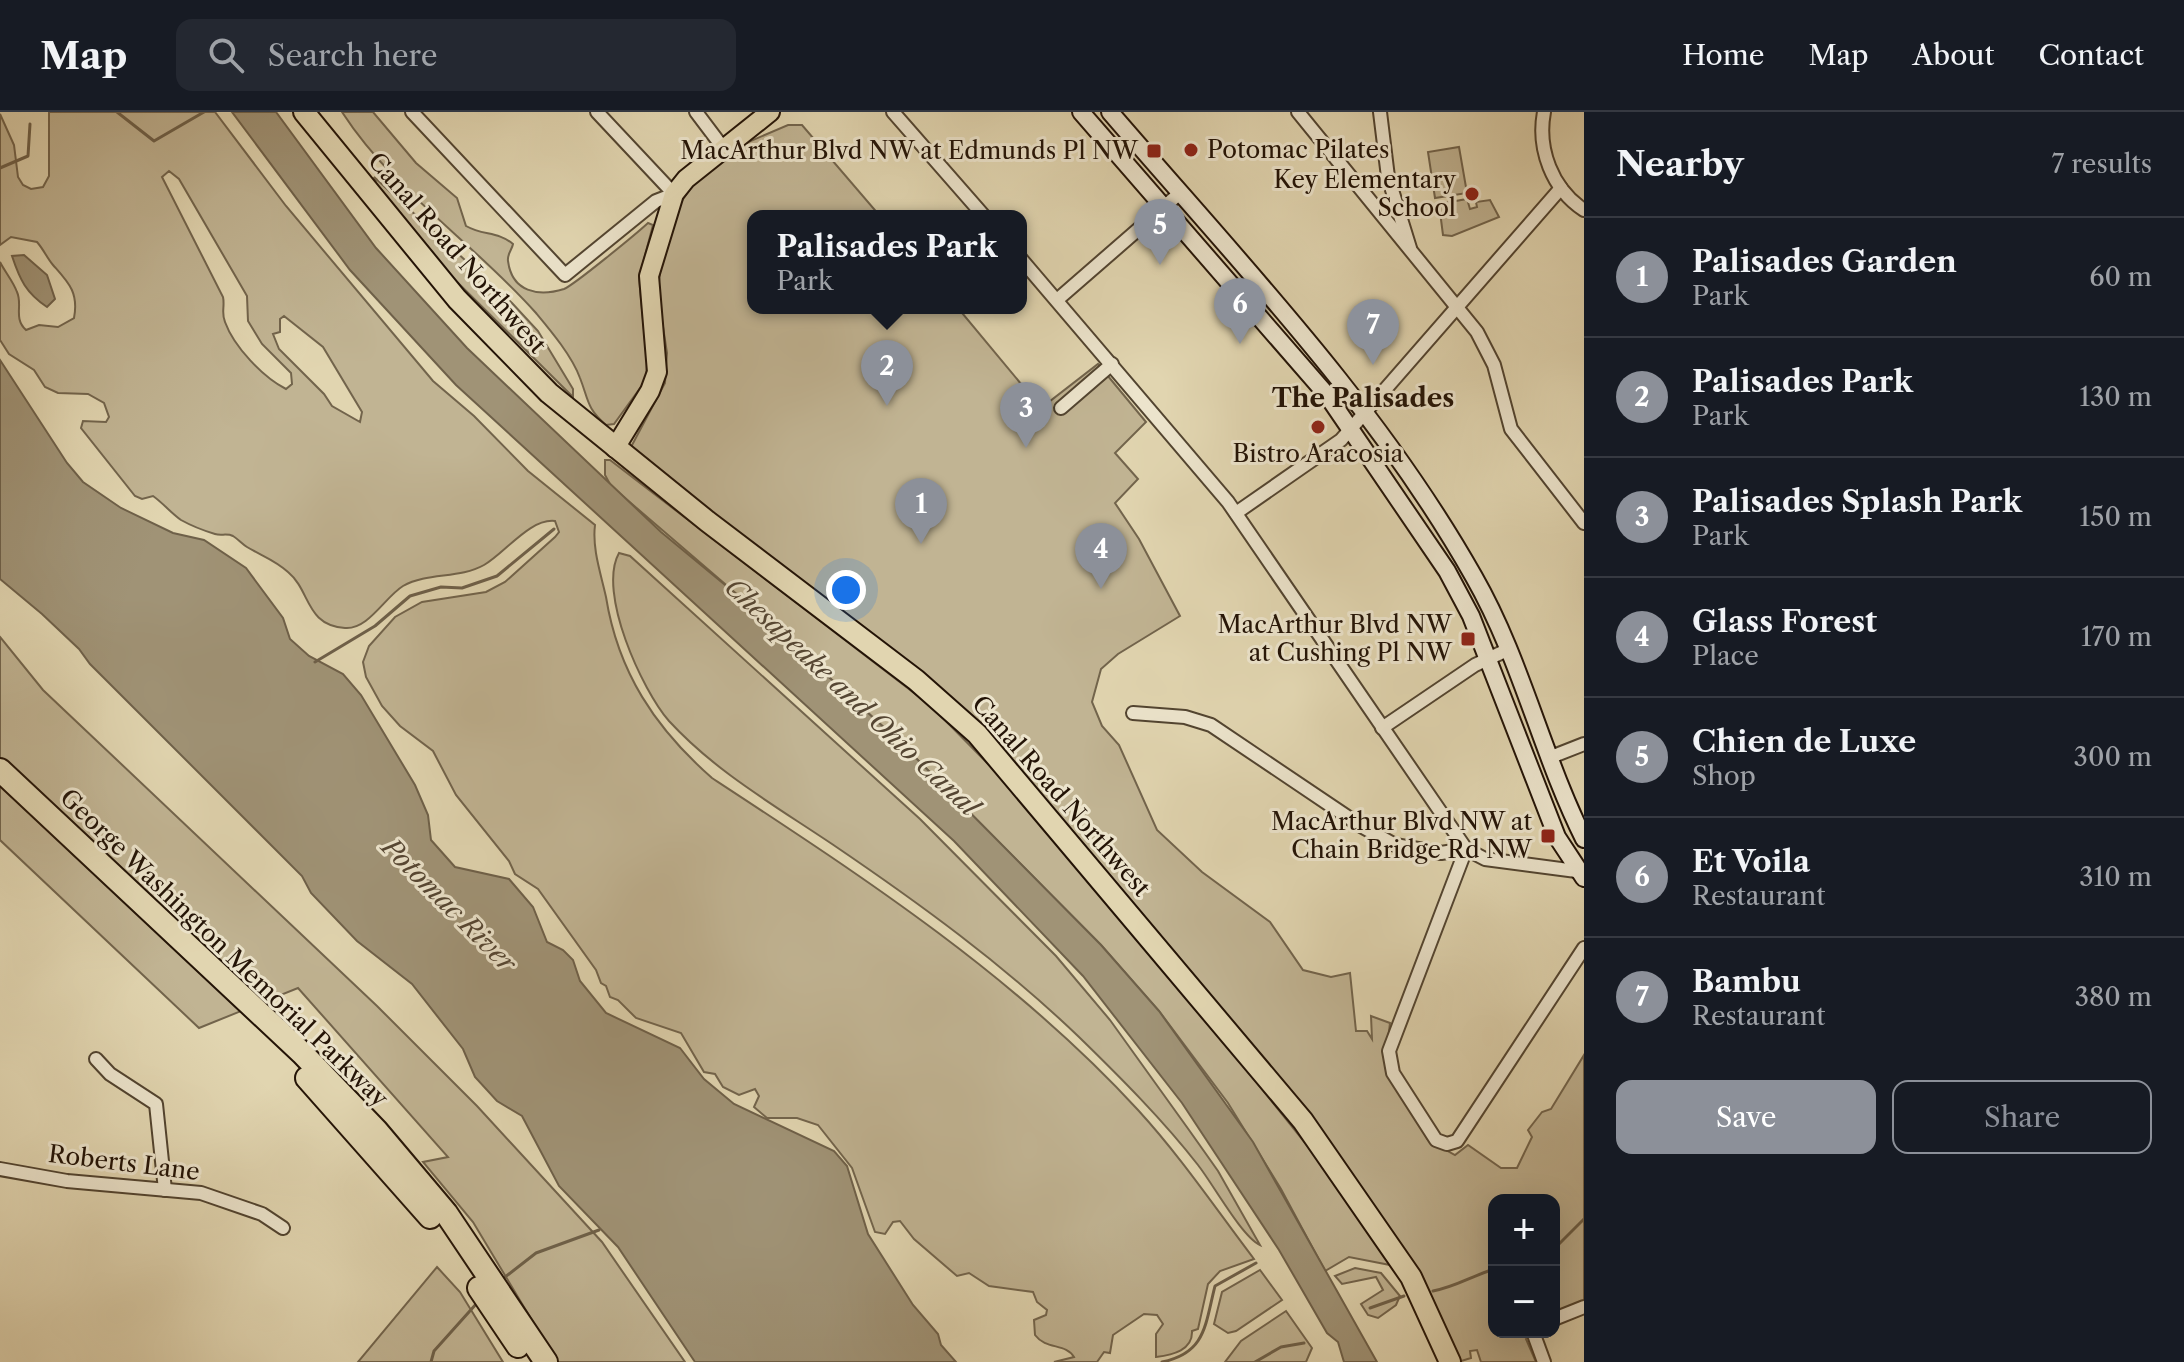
<!DOCTYPE html>
<meta charset="utf-8">
<style>
:root{--surface:#171b24;--page:#242831;--text:#f1f3f6;--muted:#9ea1a6;--line:#363941;--accent:#8c9099}
body{margin:0;font-family:"Libre Caslon Text",serif;background:var(--page);color:var(--text)}
.controls{position:absolute;right:24px;bottom:24px;display:grid;overflow:hidden;border-radius:16px;box-shadow:0 8px 32px #0002}
.controls button{width:72px;height:72px;display:grid;place-items:center;padding:0;border:0;border-bottom:2px solid var(--line);background:var(--surface);color:var(--text);font:40px sans-serif}
.you{position:absolute;left:846px;top:478px;width:28px;height:28px;margin:-20px;border:6px solid #fff;border-radius:50%;background:#1a73e8;box-shadow:0 0 0 12px #1a73e833}
.badge{display:grid;place-items:center;width:52px;height:52px;border-radius:50%;background:var(--accent);color:#fff;font-size:26px;font-weight:700}
.pin{position:absolute;translate:-50% -66px;filter:drop-shadow(0 2px 4px #0008)}
.pin::after{content:'';position:absolute;top:42px;width:28px;height:24px;background:inherit;clip-path:polygon(0 0,100% 0,50% 100%)}
.popup{position:absolute;left:747px;top:98px;width:280px;height:104px;box-sizing:border-box;display:grid;place-content:center;border-radius:16px;background:var(--surface);filter:drop-shadow(0 2px 6px #0005);font-size:26px;white-space:nowrap;color:var(--muted)}
.popup b{font-size:30px;color:var(--text)}
.popup::after{content:'';position:absolute;left:50%;top:100%;margin-left:-16px;border:16px solid transparent;border-top-color:var(--surface)}
.list{margin:0;padding:0;list-style:none}
h2{display:flex;justify-content:space-between;align-items:center;height:104px;margin:0;padding:0 32px;font-size:34px}
h2 small{font-size:26px;font-weight:400;color:var(--muted)}
.list li{display:grid;grid-template-columns:52px 1fr auto;gap:24px;align-items:center;box-sizing:border-box;height:120px;padding:0 32px;border-top:2px solid var(--line)}
.list b{display:block;font-size:30px;white-space:nowrap}
.list p{margin:0;font-size:26px;white-space:nowrap;color:var(--muted)}
.list em{font-size:26px;font-style:normal;color:var(--muted)}
.actions{display:flex;gap:16px;padding:24px 32px}
.actions a{flex:1;padding:18px 0;border:2px solid var(--accent);border-radius:16px;text-align:center;font-size:28px;color:var(--accent)}
.actions .main{background:var(--accent);color:#fff}
.icon{flex:none;width:44px;height:44px;fill:none;stroke:currentColor;stroke-width:2;stroke-linecap:round;stroke-linejoin:round}
.map{position:relative;flex:none;width:1584px;height:1250px;overflow:hidden}
header{display:flex;align-items:center;gap:48px;box-sizing:border-box;height:112px;padding:0 40px;background:var(--surface);border-bottom:2px solid var(--line)}
header strong{font-size:38px}
nav{display:flex;gap:44px;margin-inline-start:auto;font-size:28px}
.search{width:560px;height:72px;background:var(--page);display:flex;align-items:center;gap:20px;box-sizing:border-box;padding:0 28px;border-radius:16px;color:var(--muted);font-size:30px}
main{display:flex}
aside{flex:1;background:var(--surface)}
.map>svg:first-child{display:block}
</style>
<header>
<strong>Map</strong>
<div class="search"><svg class="icon" aria-label="search" viewBox="0 0 24 24"><circle cx="10" cy="10" r="6"/><path d="M15 15l6 6"/></svg>Search here</div>
<nav><a>Home</a><a>Map</a><a>About</a><a>Contact</a></nav>
</header>
<main>
<div class="map">
<svg width="1584" height="1250" viewBox="0 0 1584 1250">
<rect width="100%" height="100%" fill="#e1d5b0"/>
<filter id="stains"><feTurbulence type="fractalNoise" baseFrequency=".0025" numOctaves="4"/><feColorMatrix values="0 0 0 0 .2 0 0 0 0 .09 0 0 0 0 .02 0 0 0 .5 -.17"/></filter>
<radialGradient id="worn" r=".72"><stop offset=".6" stop-color="#630" stop-opacity="0"/><stop offset="1" stop-color="#630" stop-opacity=".3"/></radialGradient>
<g fill="#c1b493" stroke="#72644c" stroke-width="2" fill-rule="evenodd">
<path d="M49,0H215L286,94L433,269L474,304L528,359L595,413C592,437 601,462 606,485C618,560 655,616 712,666C863,765 1015,864 1138,998C1181,1045 1216,1097 1254,1147L1220,1159L1208,1172L1198,1217L1192,1219C1193,1238 1173,1243 1156,1245V1222L1163,1212L1157,1203L1144,1202L1113,1223L1110,1241L1104,1240L1097,1250H1054L1074,1245C1066,1231 1046,1238 1035,1223L1034,1208L1046,1203L1047,1198L1037,1190L1033,1180L989,1174L969,1161L957,1164L914,1127L900,1109L893,1110L885,1122L875,1120L852,1056L818,1013L797,1006H767L754,995L759,984L755,977L739,983L723,975L715,962L704,960L681,921L636,906L618,888L610,885L606,874L601,871L596,858L538,777L515,762L509,749L456,683L433,639L400,614L382,594L366,565L363,550L369,534L395,505L422,490L486,480L505,470L555,425L559,420L555,409C530,406 505,441 484,453C459,467 428,460 403,474C385,485 368,518 345,516C305,513 311,479 288,460C275,448 262,444 247,435C242,432 238,427 233,424C227,421 221,424 215,422C205,419 190,413 181,408C171,401 163,391 153,384L142,387L135,384L81,316L83,309L106,310L109,305L104,291L88,282L58,281L45,275L34,258L9,242L0,228V150C5,160 13,169 17,180C23,193 13,206 26,218L39,213L58,215L74,206C79,180 68,170 53,153C47,146 44,138 37,130L11,125L0,133V2L14,33L18,65L23,73L31,77L43,75L49,64ZM169,59L179,67L247,184L248,209L262,232L291,261L292,272L286,277C263,265 234,235 225,210C221,201 225,194 223,185L162,65ZM284,204L323,235L362,300L360,310L332,294L324,282L279,237L273,222L280,220V207Z"/>
<path d="M342,0H373L416,51L457,86L466,114C484,124 497,119 513,132C512,138 507,142 508,149C512,180 538,185 564,177C574,173 636,122 648,111L653,113L639,166L647,250L646,268L614,312L606,313C586,295 589,289 580,266C572,244 551,219 536,201C474,131 393,79 342,0Z"/>
<polygon points="788,13 802,13 880,104 753,104 753,196 958,196 1041,296 1098,252 1146,310 1115,341 1138,367 1115,391 1139,427 1180,504 1118,542 1101,557 1092,590 1102,614 1119,633 1157,718 1202,760 1270,810 1303,858 1331,865 1350,861 1356,919 1367,919 1372,927 1371,904 1390,911 1385,952 1428,1028 1455,1043 1468,1033 1501,1056 1517,1056 1532,1025 1528,1018 1542,1000 1551,997 1584,943 1584,1194 1554,1208 1554,1088 1494,1088 1494,1220 1535,1220 1526,1227 1536,1250 1481,1250 1477,1238 1470,1239 1471,1246 1458,1250 1423,1177 1061,711 796,469 631,335 665,271 667,241 658,182 660,159 681,90 693,73 746,31"/>
<polygon points="1459,35 1467,81 1435,86 1428,40"/>
<polygon points="374,65 512,191 538,219 573,277 573,285 441,154 378,76"/>
<polygon points="1467,87 1470,97 1477,95 1476,90 1490,88 1499,105 1452,124 1443,123 1439,92"/>
<polygon points="605,348 610,348 931,594 995,659 1245,956 1314,1042 1390,1153 1349,1145 1325,1159 1281,1077 1228,991 1159,899 1101,833 901,631 753,496 611,374 605,363"/>
<path d="M619,441L630,444L920,707L1056,844L1110,908L1189,1018L1218,1059L1260,1133C1242,1125 1213,1072 1198,1053C1163,1008 1120,965 1079,925C1003,852 919,791 832,732C774,693 716,660 669,609C642,578 597,480 619,441Z"/>
<polygon points="0,525 43,578 377,894 477,994 602,1130 685,1250 557,1250 473,1110 423,1050 448,1045 298,876 199,916 0,728"/>
<polygon points="437,1155 460,1180 503,1250 358,1250"/>
<polygon points="1355,1156 1381,1161 1400,1184 1396,1193 1378,1206 1368,1203 1361,1192 1383,1178 1376,1165 1342,1172 1335,1164"/>
<polygon points="1260,1158 1282,1188 1236,1219 1228,1221 1214,1212 1222,1180"/>
<polygon points="1286,1199 1312,1236 1306,1250 1225,1250 1241,1229"/>
</g>
<g fill="#a09376" stroke="#6e6049" stroke-width="2">
<polygon points="232,0 276,0 376,136 467,236 661,420 753,496 901,631 1101,833 1159,899 1253,1030 1377,1250 1344,1250 1338,1230 1327,1221 1279,1138 1182,991 1083,864 954,729 456,273 350,158"/>
<path d="M24,143L47,163L55,187L47,195C26,181 20,168 12,144Z"/>
<polygon points="0,248 67,351 83,370 121,396 173,421 204,428 246,456 283,506 290,527 309,544 343,562 361,583 415,673 428,703 431,728 455,755 509,767 533,795 547,830 563,838 573,848 580,869 606,901 680,936 704,967 734,992 834,1039 847,1054 868,1122 913,1193 938,1222 941,1233 956,1250 695,1250 618,1135 559,1074 522,1004 497,989 475,965 463,937 412,872 357,829 311,781 302,764 90,552 79,537 42,502 0,467"/>
</g>
<g fill="none" stroke-linecap="round" stroke-linejoin="round">
<g stroke="#6e6049" stroke-width="3">
<polyline points="117,0 154,29 204,0"/>
<polyline points="0,56 28,44 30,12"/>
<polyline points="315,550 375,514 410,484 441,475 462,476 497,464 554,417"/>
<polyline points="1554,1137 1584,1107"/>
<polyline points="500,1169 536,1141 599,1118"/>
<path d="M1433,1179C1455,1175 1472,1164 1494,1157"/>
<polyline points="1370,1196 1404,1184"/>
<polyline points="431,1250 434,1239 477,1191"/>
<path d="M1162,1250C1206,1241 1205,1213 1215,1174L1256,1151"/>
<polyline points="1255,1250 1281,1235 1304,1231"/>
</g>
<defs>
<g id="minor">
<polyline points="412,0 565,163 656,89 674,82 597,0"/>
<polyline points="696,0 724,37"/>
<polyline points="893,0 984,104"/>
<polyline points="1298,0 1477,220 1494,253 1511,317 1584,411"/>
<polyline points="1380,0 1388,65 1410,136"/>
<path d="M1544,0C1537,37 1552,77 1584,98"/>
<polyline points="1021,147 1228,390 1466,737 1389,939 1393,961 1436,1028 1447,1032 1457,1029 1584,836"/>
<polyline points="1057,188 1180,81"/>
<polyline points="1061,296 1112,252"/>
<polyline points="1236,401 1341,328 1561,76"/>
<polyline points="1133,601 1185,605 1211,613 1361,714 1395,733 1441,741 1466,737 1485,747 1584,760"/>
<polyline points="1382,616 1475,553 1507,538"/>
<polyline points="1551,645 1584,632"/>
<polyline points="96,947 110,962 156,992 165,1078"/>
<polyline points="0,1057 67,1069 201,1081 262,1102 283,1116"/>
<polyline points="1554,1207 1584,1195"/>
<polyline points="1533,1220 1544,1250"/>
</g>
<g id="secondary">
<polyline points="1081,0 1327,283 1447,459 1471,504 1557,725 1584,766"/>
<path d="M1110,0C1238,149 1377,293 1474,465C1521,547 1542,643 1584,727"/>
</g>
<polyline id="primary" points="615,336 650,279 657,260 649,164 674,82 686,67 770,0"/>
<polyline id="trunk" points="304,0 457,187 549,281 707,409 916,568 977,622 1303,1009 1411,1165 1450,1250"/>
<g id="motorway">
<polyline points="0,658 302,941 376,1018 446,1101 546,1250"/>
<polyline points="307,966 430,1105"/>
<polyline points="479,1176 518,1234"/>
</g>
</defs>
<use href="#minor" stroke="#524430" stroke-width="16"/>
<use href="#secondary" stroke="#231306" stroke-width="20"/>
<use href="#primary" stroke="#231306" stroke-width="22"/>
<use href="#trunk" stroke="#231306" stroke-width="24"/>
<use href="#motorway" stroke="#231306" stroke-width="26"/>
<use href="#minor" stroke="#ece4cc" stroke-width="12"/>
<use href="#secondary" stroke="#ece4cc" stroke-width="16"/>
<use href="#primary" stroke="#e1d5b0" stroke-width="18"/>
<use href="#trunk" stroke="#e1d5b0" stroke-width="20"/>
<use href="#motorway" stroke="#e1d5b0" stroke-width="22"/>
</g>
<g fill="#8f2418" stroke="#ece4cc" stroke-width="3">
<circle cx="1191" cy="38" r="8"/>
<rect x="1146" y="31" width="16" height="16" rx="4"/>
<circle cx="1472" cy="82" r="8"/>
<circle cx="1318" cy="315" r="8"/>
<rect x="1460" y="519" width="16" height="16" rx="4"/>
<rect x="1540" y="716" width="16" height="16" rx="4"/>
</g>
<g text-anchor="middle" stroke-width="6" stroke-linejoin="round" paint-order="stroke">
<g font-size="24" fill="#231306" stroke="#ece4cc" text-anchor="end">
<text x="1207" y="46" text-anchor="start">Potomac Pilates</text>
<text x="1138" y="47">MacArthur Blvd NW at Edmunds Pl NW</text>
<text x="1456" y="76">Key Elementary<tspan x="1456" dy="28">School</tspan></text>
<text x="1318" y="350" text-anchor="middle">Bistro Aracosia</text>
<text x="1452" y="521">MacArthur Blvd NW<tspan x="1452" dy="28">at Cushing Pl NW</tspan></text>
<text x="1532" y="718">MacArthur Blvd NW at<tspan x="1532" dy="28">Chain Bridge Rd NW</tspan></text>
</g>
<g font-size="24" fill="#231306" stroke="#ece4cc">
<text transform="translate(457 141) rotate(49)" y="8">Canal Road Northwest</text>
<text transform="translate(1061 684) rotate(49)" y="8">Canal Road Northwest</text>
<text transform="translate(224 836) rotate(44)" y="8">George Washington Memorial Parkway</text>
<text transform="translate(124 1051) rotate(7)" y="8">Roberts Lane</text>
</g>
<g font-size="26" font-weight="bold" fill="#231306" stroke="#ece4cc">
<text x="1363" y="295">The Palisades</text>
</g>
<g font-size="26" font-style="italic" fill="#554633" stroke="#ece4cc">
<text transform="translate(852 585) rotate(43)" y="9">Chesapeake and Ohio Canal</text>
<text transform="translate(449 793) rotate(45)" y="9">Potomac River</text>
</g>
</g>
<rect width="100%" height="100%" filter="url(#stains)"/>
<rect width="100%" height="100%" fill="url(#worn)"/>
</svg>
<div class="controls">
<button>+</button>
<button>−</button>
</div>
<div class="you"></div>
<div class="pin badge" style="left:921px;top:432px">1</div>
<div class="pin badge" style="left:887px;top:294px">2</div>
<div class="popup"><b>Palisades Park</b>Park</div>
<div class="pin badge" style="left:1026px;top:336px">3</div>
<div class="pin badge" style="left:1101px;top:477px">4</div>
<div class="pin badge" style="left:1160px;top:153px">5</div>
<div class="pin badge" style="left:1240px;top:232px">6</div>
<div class="pin badge" style="left:1373px;top:253px">7</div>
</div>
<aside>
<h2>Nearby<small>7 results</small></h2>
<ul class="list">
<li><span class="badge">1</span><div><b>Palisades Garden</b><p>Park</p></div><em>60 m</em></li>
<li><span class="badge">2</span><div><b>Palisades Park</b><p>Park</p></div><em>130 m</em></li>
<li><span class="badge">3</span><div><b>Palisades Splash Park</b><p>Park</p></div><em>150 m</em></li>
<li><span class="badge">4</span><div><b>Glass Forest</b><p>Place</p></div><em>170 m</em></li>
<li><span class="badge">5</span><div><b>Chien de Luxe</b><p>Shop</p></div><em>300 m</em></li>
<li><span class="badge">6</span><div><b>Et Voila</b><p>Restaurant</p></div><em>310 m</em></li>
<li><span class="badge">7</span><div><b>Bambu</b><p>Restaurant</p></div><em>380 m</em></li>
</ul>
<div class="actions"><a class="main">Save</a><a>Share</a></div>
</aside>
</main>
